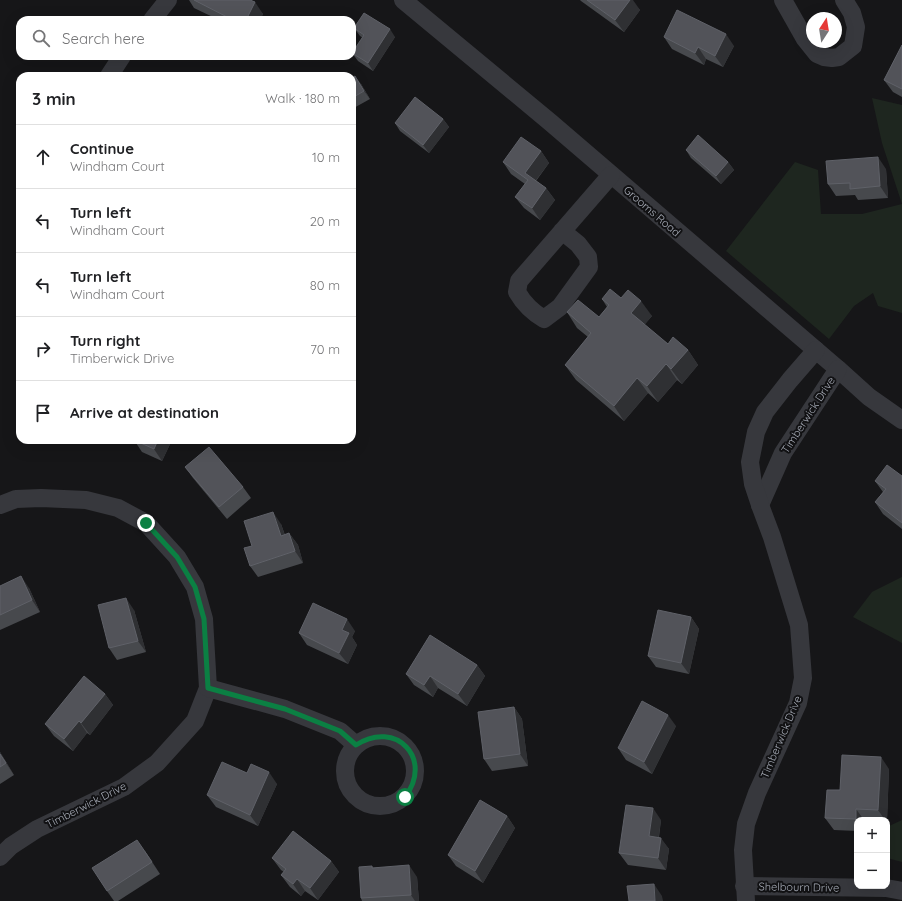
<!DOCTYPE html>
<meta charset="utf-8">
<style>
:root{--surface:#fff;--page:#f6f6f6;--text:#202124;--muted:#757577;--line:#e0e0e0}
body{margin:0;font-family:Quicksand,sans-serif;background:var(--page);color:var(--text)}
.controls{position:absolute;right:12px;bottom:12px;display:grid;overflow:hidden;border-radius:8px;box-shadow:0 4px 16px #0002}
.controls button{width:36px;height:36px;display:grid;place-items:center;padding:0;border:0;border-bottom:1px solid var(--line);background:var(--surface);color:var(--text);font:20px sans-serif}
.compass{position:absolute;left:806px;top:12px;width:36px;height:36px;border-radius:50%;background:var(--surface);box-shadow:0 4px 16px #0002;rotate:12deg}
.stop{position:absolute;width:12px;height:12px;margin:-9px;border:3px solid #0b8043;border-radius:50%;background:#fff}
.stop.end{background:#0b8043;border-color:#fff;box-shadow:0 1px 4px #0008}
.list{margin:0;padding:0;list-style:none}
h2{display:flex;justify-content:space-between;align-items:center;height:52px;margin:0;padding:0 16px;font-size:17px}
h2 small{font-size:13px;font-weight:400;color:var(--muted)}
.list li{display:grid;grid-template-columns:26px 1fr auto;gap:12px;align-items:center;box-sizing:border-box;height:64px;padding:0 16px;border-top:1px solid var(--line)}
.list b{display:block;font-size:15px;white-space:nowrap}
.list p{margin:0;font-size:13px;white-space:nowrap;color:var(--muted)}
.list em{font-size:13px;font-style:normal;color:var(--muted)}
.icon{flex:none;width:22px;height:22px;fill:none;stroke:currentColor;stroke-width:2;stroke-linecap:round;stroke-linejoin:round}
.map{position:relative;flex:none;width:902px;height:901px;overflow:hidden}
.search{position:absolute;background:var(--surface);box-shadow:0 4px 16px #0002;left:16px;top:16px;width:340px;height:44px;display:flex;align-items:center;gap:10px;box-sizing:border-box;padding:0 14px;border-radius:12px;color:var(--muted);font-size:15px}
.panel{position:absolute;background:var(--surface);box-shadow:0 4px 16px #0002;left:16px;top:72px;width:340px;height:372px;border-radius:12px}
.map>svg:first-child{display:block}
</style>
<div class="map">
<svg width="902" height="901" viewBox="0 0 902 901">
<rect width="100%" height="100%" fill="#161618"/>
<g fill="#1e261f">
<polygon points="872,98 902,105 902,313 878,306 873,293 854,306 829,339 726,251 795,162 818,170 821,214 862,214 902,204 882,143"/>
<polygon points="902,577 902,643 853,617 872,592"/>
<polygon points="902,820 902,862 887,858 887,827"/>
</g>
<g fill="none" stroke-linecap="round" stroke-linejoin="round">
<g stroke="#37383d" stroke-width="18">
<polyline points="403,0 550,122 838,369 869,397 902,420"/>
<polyline points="783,0 805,39 817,54 824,57 832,58 839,57 853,46 856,27 852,13 844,0"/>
<polyline points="152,20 168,0"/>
<polyline points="109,76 122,56"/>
<path d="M562,231L578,244L588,257L589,267L560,307L544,319C532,312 524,304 517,292L519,281L611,175"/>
<polyline points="0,505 16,499 41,498 86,500 118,508 146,523 177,557 195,587 204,619 208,688 195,721 157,763 124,787 37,829 11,846 0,857"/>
<polyline points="760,505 783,453 838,369"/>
<polyline points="208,688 285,709 340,731 356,745"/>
<circle cx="380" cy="771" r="35"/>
<polyline points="744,886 886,888 902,891"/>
<polyline points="746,901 743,850 746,824 757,793 798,703 803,678 799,625 772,537 760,505 753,484 750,462 756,432 765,412 790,380 816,350"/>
</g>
</g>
<g fill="#47494d">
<polygon points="189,0 250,0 263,14 260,20 219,20 194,8"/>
<polygon points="580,0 630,0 640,10 624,32 581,1"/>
<polygon points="354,28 395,37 373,71 358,61 352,53 363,38 360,36"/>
<polygon points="664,37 734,46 723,67 706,59 704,65 672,49"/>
<polygon points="902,45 902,97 893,92 884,80"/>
<polygon points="352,78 361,84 370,99 352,109"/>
<polygon points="443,119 449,127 429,153 400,131 395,123"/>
<polygon points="686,150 728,162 734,170 721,184 691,158"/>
<polygon points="541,151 549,163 536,181 546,188 555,200 540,220 524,208 515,197 525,184 511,174 503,162"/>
<polygon points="886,169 888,198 858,200 855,195 836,196 828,184"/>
<polygon points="621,298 652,316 644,325 668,344 688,350 698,365 682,384 677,380 658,402 648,393 624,421 576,380 565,365 588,337 577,328 567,312 599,317 607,307 602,299"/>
<polygon points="134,440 172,440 162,461 142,452"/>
<polygon points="185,467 243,487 251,498 227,519 193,478"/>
<polygon points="902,476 902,529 883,514 875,502 883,492 875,481"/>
<polygon points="281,524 285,535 289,533 298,545 303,563 258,577 250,566 252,546"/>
<polygon points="0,586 29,588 40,612 0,630"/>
<polygon points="134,610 146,652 117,660 109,648"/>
<polygon points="691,617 699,629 689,674 656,667 648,656"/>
<polygon points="355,631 352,637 357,645 348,664 307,645 299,633"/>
<polygon points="477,665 485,676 467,706 438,688 433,697 414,685 406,674"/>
<polygon points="105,694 113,705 90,735 87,733 73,751 54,736 45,724"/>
<polygon points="514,707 522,719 528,766 492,771 484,759"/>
<polygon points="676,726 652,774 626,760 618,748"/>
<polygon points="0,752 14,775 0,784"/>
<polygon points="889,769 887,820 857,820 857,831 834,830 825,818 840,790"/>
<polygon points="247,773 277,784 258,826 216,807 207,795"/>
<polygon points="507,816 515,828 483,883 456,866 448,855"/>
<polygon points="661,820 659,837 669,849 666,870 628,865 619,853"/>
<polygon points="145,851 160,874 118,901 114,901 107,891"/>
<polygon points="272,858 331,861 339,872 318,900 305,891 301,896 290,887 281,875 284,872 281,870"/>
<polygon points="372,866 373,868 417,877 419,901 362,901 361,898"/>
</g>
<g fill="#2f3033">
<polygon points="630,0 633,0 640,10 624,32 615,20"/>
<polygon points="255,2 263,14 260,20 246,20"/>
<polygon points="390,29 395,37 373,71 368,63"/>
<polygon points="726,34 734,46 723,67 715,56"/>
<polygon points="698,47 706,59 704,65 695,53"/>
<polygon points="355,76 361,84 370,99 364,91"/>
<polygon points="443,119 449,127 429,153 423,145"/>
<polygon points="541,151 549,163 533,184 525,173"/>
<polygon points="878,157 886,169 888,198 880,186"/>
<polygon points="728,162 734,170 721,184 716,176"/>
<polygon points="546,188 555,200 540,220 532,208"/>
<polygon points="641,301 652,316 641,329 631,313"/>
<polygon points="688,350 698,365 682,384 671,369"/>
<polygon points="666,364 677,380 658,402 647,386"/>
<polygon points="637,378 648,393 624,421 614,406"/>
<polygon points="158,440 172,440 162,461 154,449"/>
<polygon points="273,512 281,524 289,548 281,536"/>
<polygon points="289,533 298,545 303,563 295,551"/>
<polygon points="21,576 29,588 40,612 32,600"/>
<polygon points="126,598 134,610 146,652 138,641"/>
<polygon points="691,617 699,629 689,674 681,663"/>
<polygon points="347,619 355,631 352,637 357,645 348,664 339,653 342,630"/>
<polygon points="477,665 485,676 467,706 458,694"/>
<polygon points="430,676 438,688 433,697 424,685"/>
<polygon points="105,694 113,705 90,735 81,723"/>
<polygon points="514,707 522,719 528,766 520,754"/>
<polygon points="668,715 676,726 652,774 644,762"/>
<polygon points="79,721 87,733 73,751 64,739"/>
<polygon points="0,752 14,775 0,754"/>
<polygon points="881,757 889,769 887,820 885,820 878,810"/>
<polygon points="269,772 277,784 258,826 250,815"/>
<polygon points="653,808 661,820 657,848 649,836"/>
<polygon points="856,809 864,820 857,820 857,821 856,819"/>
<polygon points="507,816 515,828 483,883 475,871"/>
<polygon points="661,838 669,849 666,870 658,858"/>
<polygon points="137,840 145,851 160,874 152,862"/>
<polygon points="331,861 339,872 318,900 310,888"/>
<polygon points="409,865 417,877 419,901 415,901 411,895"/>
<polygon points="297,879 305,891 301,896 293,884"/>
<polygon points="654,884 662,896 663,901 655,901"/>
</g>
<g fill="#525359" stroke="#5f6168">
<polygon points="194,0 250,0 255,2 246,20 233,20"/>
<polygon points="587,0 630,0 615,20"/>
<polygon points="677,10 726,34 715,56 698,47 695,53 664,37"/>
<polygon points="364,13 390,29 368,63 352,53 364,35 354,28"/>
<polygon points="902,45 902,89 884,80"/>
<polygon points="355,76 364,91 352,98 352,78"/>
<polygon points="415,97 443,119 423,145 395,123"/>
<polygon points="698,135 728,162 716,176 686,150"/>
<polygon points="521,137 541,151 525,173 546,188 532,208 515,197 528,180 503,162"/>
<polygon points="878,157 880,186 850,189 850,183 828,184 826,161"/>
<polygon points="610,289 621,298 628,290 641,301 631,313 668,344 673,337 688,350 671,369 666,364 647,386 637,378 614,406 565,365 591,333 567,312 578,300 599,317 609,305 602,299"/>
<polygon points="134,440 158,440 154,449"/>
<polygon points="209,447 243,487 219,507 185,467"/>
<polygon points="887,465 902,476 902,523 875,502 886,489 875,481"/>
<polygon points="273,512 281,536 289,533 295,551 250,566 244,548 252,546 244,521"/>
<polygon points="21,576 32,600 0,615 0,586"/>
<polygon points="126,598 138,641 109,648 98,605"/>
<polygon points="313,603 347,619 342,630 349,633 339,653 299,633"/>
<polygon points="658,610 691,617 681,663 648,656"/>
<polygon points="430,635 477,665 458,694 430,676 424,685 406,674"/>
<polygon points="84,676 105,694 81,723 79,721 64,739 45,724"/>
<polygon points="642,701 668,715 644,762 618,748"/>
<polygon points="514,707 520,754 484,759 478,712"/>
<polygon points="0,754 6,763 0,767"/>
<polygon points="842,755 881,757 878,810 856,809 856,819 825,818 827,790 840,790"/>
<polygon points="222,762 247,773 251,764 269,772 250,815 207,795"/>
<polygon points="480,800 507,816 475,871 448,855"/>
<polygon points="626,805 653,808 649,836 661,838 658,858 619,853"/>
<polygon points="293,831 331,861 310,888 297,879 293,884 281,875 286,869 272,858"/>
<polygon points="137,840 152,862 107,891 92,868"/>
<polygon points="409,865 411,895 361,898 359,867 372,866 372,868"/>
<polygon points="654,884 655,901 629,901 627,886"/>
</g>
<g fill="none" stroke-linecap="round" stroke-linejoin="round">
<path stroke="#0b8043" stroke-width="5" d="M146,523L177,557L195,587L204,619L208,688L285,709L340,731L356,745C396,719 434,759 405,797"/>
</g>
<g text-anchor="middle" stroke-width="4" stroke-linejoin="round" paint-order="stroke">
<g font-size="11" fill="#a8adb8" stroke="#111113">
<text transform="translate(652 211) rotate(41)" y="4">Grooms Road</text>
<text transform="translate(808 415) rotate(-57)" y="4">Timberwick Drive</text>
<text transform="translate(781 737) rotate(-67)" y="4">Timberwick Drive</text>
<text transform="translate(86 805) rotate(-27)" y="4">Timberwick Drive</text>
<text transform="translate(799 887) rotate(1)" y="4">Shelbourn Drive</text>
</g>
</g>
</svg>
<div class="controls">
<button>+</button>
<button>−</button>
</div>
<svg class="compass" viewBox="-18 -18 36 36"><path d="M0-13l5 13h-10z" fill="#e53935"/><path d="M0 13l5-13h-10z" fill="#757577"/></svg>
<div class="stop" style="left:405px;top:797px"></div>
<div class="stop end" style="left:146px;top:523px"></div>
<div class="search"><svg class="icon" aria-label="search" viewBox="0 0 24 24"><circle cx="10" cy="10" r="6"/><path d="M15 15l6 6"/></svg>Search here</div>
<section class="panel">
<h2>3 min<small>Walk · 180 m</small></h2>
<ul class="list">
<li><svg class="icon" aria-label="ahead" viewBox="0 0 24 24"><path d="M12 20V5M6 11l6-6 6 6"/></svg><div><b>Continue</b><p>Windham Court</p></div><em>10 m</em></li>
<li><svg class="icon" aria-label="left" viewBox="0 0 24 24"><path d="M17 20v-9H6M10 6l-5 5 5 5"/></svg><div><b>Turn left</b><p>Windham Court</p></div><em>20 m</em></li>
<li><svg class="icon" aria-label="left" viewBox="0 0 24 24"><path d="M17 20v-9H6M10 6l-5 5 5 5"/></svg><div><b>Turn left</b><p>Windham Court</p></div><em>80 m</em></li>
<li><svg class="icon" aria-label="right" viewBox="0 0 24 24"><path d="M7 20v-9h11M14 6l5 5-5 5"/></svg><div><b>Turn right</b><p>Timberwick Drive</p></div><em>70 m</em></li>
<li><svg class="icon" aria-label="arrive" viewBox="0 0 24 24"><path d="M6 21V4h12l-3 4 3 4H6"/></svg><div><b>Arrive at destination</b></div></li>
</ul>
</section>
</div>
